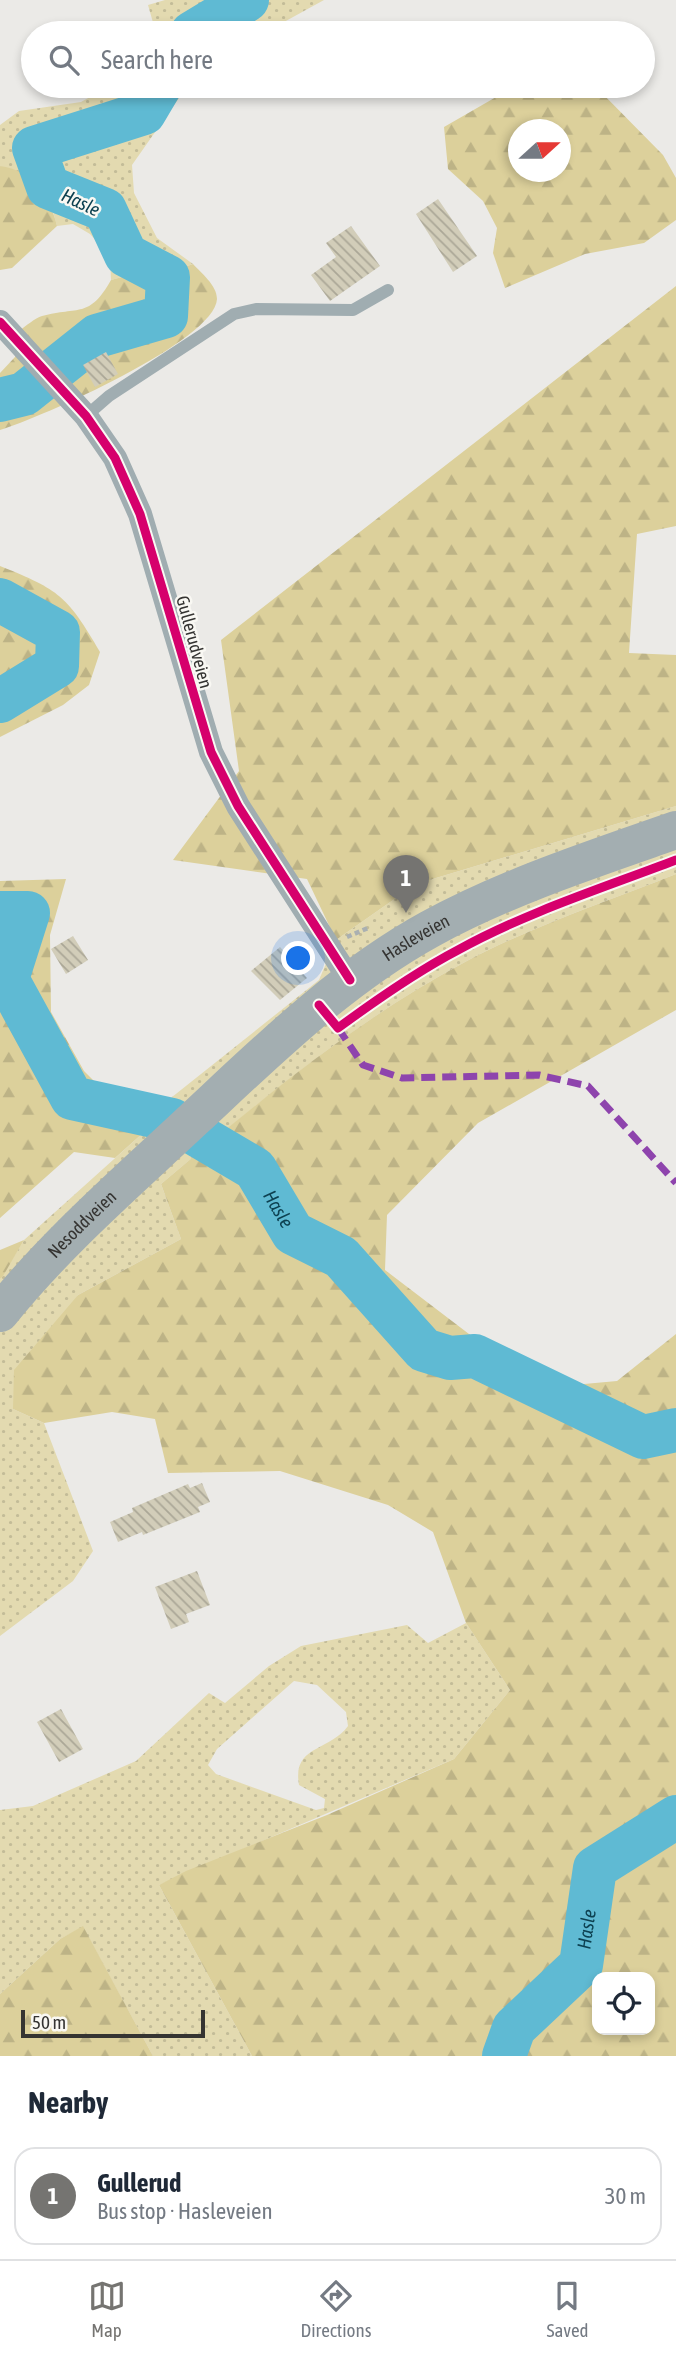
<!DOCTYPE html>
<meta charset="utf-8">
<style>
:root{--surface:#fff;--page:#f2f2f3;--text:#1f2937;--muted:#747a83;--line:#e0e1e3;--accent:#757471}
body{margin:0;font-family:"Asap Condensed",sans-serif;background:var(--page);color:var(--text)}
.controls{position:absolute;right:21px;bottom:21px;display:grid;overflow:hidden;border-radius:14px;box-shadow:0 4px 10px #0003}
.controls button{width:63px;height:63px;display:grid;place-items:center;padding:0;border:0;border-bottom:2px solid var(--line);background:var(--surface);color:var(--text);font:35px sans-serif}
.compass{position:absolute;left:508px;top:119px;width:63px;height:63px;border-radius:50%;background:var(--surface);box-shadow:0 4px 10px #0003;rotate:69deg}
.scale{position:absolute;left:21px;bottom:18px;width:184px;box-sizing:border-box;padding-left:7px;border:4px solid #353432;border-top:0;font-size:19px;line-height:24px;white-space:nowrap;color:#353432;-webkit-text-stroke:5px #f9f8f3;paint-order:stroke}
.you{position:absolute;left:299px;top:959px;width:24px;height:24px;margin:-18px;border:5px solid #fff;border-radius:50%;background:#1a73e8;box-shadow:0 0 0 10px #1a73e833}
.badge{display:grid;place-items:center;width:46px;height:46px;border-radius:50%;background:var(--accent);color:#fff;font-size:23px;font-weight:700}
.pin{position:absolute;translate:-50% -58px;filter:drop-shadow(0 2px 4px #0008)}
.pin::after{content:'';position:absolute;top:37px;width:24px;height:21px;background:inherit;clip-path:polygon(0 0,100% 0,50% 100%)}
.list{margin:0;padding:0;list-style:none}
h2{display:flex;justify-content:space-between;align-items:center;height:91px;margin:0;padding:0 28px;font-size:30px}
h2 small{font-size:23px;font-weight:400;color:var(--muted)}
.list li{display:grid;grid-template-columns:46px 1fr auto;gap:21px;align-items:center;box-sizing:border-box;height:98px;margin:0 14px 14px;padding:0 14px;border:2px solid var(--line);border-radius:21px}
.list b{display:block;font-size:26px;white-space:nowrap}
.list p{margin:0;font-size:23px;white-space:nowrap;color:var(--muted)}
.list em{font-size:23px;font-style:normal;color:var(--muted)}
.icon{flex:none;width:38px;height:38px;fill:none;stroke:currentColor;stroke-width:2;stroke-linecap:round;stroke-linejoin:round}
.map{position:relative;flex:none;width:676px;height:2056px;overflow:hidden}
.search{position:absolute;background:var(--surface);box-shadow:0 4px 10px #0003;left:21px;right:21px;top:21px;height:77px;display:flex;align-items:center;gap:18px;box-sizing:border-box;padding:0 24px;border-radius:38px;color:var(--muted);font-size:26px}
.sheet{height:203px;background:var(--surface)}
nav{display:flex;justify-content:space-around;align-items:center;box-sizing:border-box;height:98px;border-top:2px solid var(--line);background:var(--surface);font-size:19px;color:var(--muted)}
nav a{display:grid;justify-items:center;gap:4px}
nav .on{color:var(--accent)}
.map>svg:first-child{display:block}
</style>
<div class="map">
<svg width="676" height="2056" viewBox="0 0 676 2056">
<defs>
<pattern id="grass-dots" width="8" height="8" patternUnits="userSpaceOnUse" patternTransform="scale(1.75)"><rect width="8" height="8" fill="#e3dab0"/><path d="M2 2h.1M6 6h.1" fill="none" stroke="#c3bc98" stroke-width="1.8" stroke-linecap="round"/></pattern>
<pattern id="forest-firs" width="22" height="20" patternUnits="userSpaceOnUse" patternTransform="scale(1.75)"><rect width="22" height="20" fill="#dcd09b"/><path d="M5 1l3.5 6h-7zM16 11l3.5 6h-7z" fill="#bdb386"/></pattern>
<pattern id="building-back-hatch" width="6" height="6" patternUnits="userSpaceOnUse" patternTransform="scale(1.75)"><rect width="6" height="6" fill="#d2cdb9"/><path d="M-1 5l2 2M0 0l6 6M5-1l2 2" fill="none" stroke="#aba797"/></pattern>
</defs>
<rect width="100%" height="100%" fill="#ebeae7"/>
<g fill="url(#grass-dots)" fill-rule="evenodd">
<polygon points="165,0 324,0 264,33 156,33 148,5"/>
<polygon points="110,86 192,86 179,98 132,165 134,193 157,238 193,264 156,277 140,272 111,280 110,256 90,234 73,224 57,226 50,201 0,166 0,125 19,111 81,102"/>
<path d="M676,806V874C606,902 532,926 465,962C354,1021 257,1104 161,1184L181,1239L78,1295L13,1409L44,1423L93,1551L73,1581L0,1636V1279L24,1240L153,1124L157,1109L319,980L336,940L416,884Z"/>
<path d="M466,1623L510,1690L454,1759L159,1885L252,2056H153L83,1927L60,1939L0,1994V1810L33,1806L136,1761L209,1693L225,1703L269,1666L301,1646L407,1625L428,1643ZM294,1681L317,1685L346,1712L348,1726C329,1752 292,1745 299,1785L325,1799L324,1808L316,1810L216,1774L208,1765L217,1749Z"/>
</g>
<g fill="url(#forest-firs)" fill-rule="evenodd">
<path d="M515,86H595L663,155L676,178V220L644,243L585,254L505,288L493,253L497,228L483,201L448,169L444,127ZM518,130H560V172H518Z"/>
<path d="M0,166C32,170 50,197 57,226L12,268L0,270Z"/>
<path d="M193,264C201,273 217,285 217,299C215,341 40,418 0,430V373L15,357L19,331C26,326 35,318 42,316C79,306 89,319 111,280L140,272L156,277Z"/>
<polygon points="676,286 676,526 637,534 629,653 676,655 676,806 416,884 336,940 307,879 173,860 239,771 221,640"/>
<path d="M0,566C60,590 67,596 100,652L89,685L63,705L0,737Z"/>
<path d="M676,874V1010L478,1123L387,1215L385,1270L540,1388L617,1381L676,1334V2056H252L159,1885L186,1871L327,1815L454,1759L510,1690L466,1623L433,1532L388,1505L280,1471L168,1473L155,1419L112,1412L44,1423L13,1409L14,1370L78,1295L181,1239L161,1184C256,1104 354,1021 465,962C532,926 606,902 676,874ZM597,1977H650V2030H597Z"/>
<polygon points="66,879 50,935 51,1012 84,1071 104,1091 157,1109 153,1124 115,1158 74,1152 0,1218 0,881"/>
<polygon points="24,1240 3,1276 0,1279 0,1250"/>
<polygon points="83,1926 153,2056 0,2056 0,1994 60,1939"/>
</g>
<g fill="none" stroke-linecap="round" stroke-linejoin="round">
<g stroke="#5fbad3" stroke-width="44">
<polyline points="192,33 247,0"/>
<polyline points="0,400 24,394 97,336 166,316 168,277 126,255 105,210 48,187 34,148 144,113 160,86"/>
<polyline points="0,600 58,632 57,666 0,701"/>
<path id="s1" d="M0,913H28L7,979L72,1098L172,1120L255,1169L293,1233L341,1257L424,1350L450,1358L475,1356L643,1437L676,1430"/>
<path id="s2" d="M504,2056L514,2028L581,1965L595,1868L676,1817"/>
</g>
</g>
<g fill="url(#building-back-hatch)">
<polygon points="438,199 477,256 453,272 416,214"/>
<polygon points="351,226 380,266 330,301 311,275 336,257 326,243"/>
<polygon points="106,352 118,374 95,387 83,365"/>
<polygon points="73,936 88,960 66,974 51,949"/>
<polygon points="280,947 307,978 280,1000 251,971"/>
<polygon points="202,1483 210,1502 198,1507 200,1512 143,1535 142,1532 118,1542 110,1522 133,1512 132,1508 188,1484 190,1488"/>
<polygon points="197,1571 210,1605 186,1614 189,1622 171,1629 155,1587"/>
<polygon points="61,1709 83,1749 59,1762 37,1722"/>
</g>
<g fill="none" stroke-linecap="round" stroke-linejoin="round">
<polyline stroke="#aab0b1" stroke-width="4.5" stroke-dasharray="5 3.5" stroke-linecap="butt" points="347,937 368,928"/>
<polyline stroke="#a0adb1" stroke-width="12" points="86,416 109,396 234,314 256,309 353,310 388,290"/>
<polyline stroke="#a0adb1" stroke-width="24" points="0,322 86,416 115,458 140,514 211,752 238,806 350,980"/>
<path stroke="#a3aeb1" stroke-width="38" id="s3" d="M0,1313C58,1241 129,1180 195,1118C269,1049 341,978 430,929C507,887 593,859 676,830"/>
<polyline stroke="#8e44ad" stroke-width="7" stroke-dasharray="14 7" stroke-linecap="butt" points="338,1028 363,1065 402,1078 539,1075 588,1086 676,1183"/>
<defs>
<g id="cycleway">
<polyline points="0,322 86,416 115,458 140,514 211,752 238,806 350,980"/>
<path d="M319,1005L338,1028C376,1000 416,972 458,950C527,912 603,888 676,860"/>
</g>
</defs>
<use href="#cycleway" stroke="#f9f8f3" stroke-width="13"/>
<use href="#cycleway" stroke="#d6006c" stroke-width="9"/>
</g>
<g text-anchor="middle" stroke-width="5" stroke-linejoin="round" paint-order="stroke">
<g font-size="18" fill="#353432" stroke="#f9f8f3">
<text transform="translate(194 642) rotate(75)" y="6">Gullerudveien</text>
<text dy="6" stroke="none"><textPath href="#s3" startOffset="562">Hasleveien</textPath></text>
<text dy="6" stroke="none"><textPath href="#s3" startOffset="121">Nesoddveien</textPath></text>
</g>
<g font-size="19" font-style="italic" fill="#0d4151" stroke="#f9f8f3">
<text transform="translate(81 202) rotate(25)" y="7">Hasle</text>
<text dy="7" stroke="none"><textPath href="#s1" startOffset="478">Hasle</textPath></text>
<text dy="7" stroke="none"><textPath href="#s2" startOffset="158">Hasle</textPath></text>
</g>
</g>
</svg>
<div class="controls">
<button><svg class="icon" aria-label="locate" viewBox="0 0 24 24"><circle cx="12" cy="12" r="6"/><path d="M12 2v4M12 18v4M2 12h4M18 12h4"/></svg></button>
</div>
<svg class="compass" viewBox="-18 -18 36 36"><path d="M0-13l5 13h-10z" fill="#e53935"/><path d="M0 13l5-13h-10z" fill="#747a83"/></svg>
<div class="scale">50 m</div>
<div class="you"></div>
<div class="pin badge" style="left:406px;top:913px">1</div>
<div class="search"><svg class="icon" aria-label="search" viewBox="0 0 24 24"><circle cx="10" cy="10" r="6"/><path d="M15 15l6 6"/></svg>Search here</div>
</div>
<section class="sheet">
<h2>Nearby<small></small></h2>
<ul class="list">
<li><span class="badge">1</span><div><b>Gullerud</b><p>Bus stop · Hasleveien</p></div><em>30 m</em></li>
</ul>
</section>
<nav>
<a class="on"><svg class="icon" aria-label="map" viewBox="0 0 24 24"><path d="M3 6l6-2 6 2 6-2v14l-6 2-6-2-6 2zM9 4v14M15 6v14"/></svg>Map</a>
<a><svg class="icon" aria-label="directions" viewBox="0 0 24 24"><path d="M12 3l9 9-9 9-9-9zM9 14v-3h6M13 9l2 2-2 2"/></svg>Directions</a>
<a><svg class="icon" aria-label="saved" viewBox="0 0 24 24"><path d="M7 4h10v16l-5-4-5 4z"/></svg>Saved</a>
</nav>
